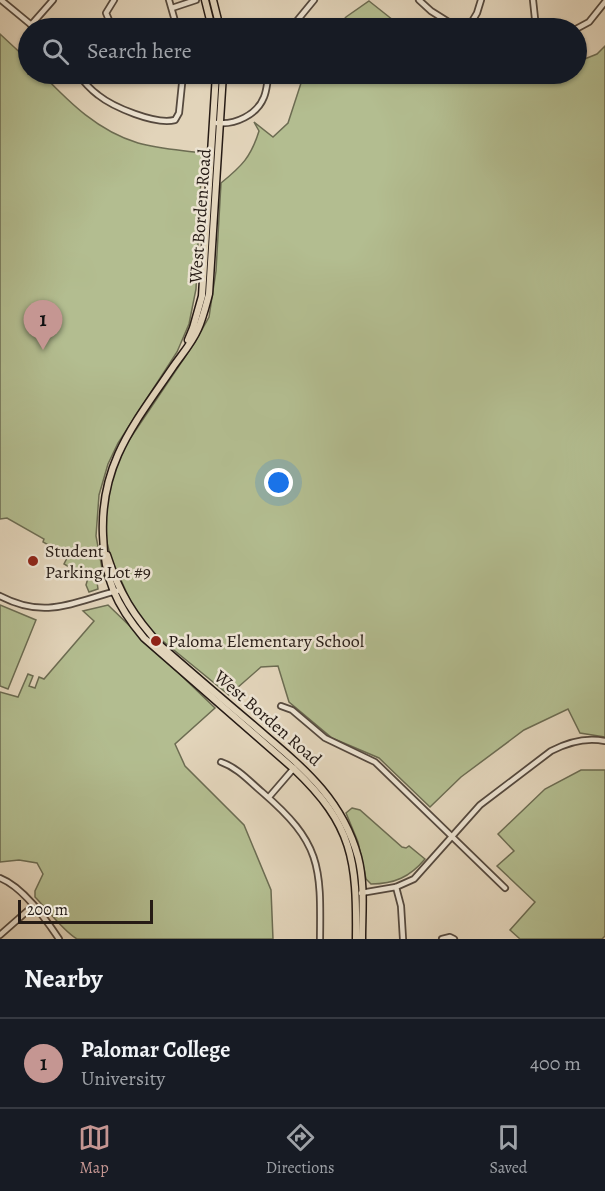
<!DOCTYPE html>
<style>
:root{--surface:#171b24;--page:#20242c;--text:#f1f3f6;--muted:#9ea1a6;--line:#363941;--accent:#c59692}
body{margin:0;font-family:Alegreya,serif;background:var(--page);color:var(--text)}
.scale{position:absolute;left:18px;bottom:15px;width:135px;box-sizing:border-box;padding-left:6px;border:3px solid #261b15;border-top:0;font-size:16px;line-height:21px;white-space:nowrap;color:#261b15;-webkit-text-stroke:4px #ece3d2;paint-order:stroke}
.you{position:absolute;left:279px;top:483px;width:21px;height:21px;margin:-15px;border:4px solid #fff;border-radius:50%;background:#1a73e8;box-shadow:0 0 0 9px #1a73e833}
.badge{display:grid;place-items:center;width:39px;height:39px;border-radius:50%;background:var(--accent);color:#111;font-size:20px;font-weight:700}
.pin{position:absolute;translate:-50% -50px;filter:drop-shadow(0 2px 3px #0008)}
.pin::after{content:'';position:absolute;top:32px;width:21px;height:18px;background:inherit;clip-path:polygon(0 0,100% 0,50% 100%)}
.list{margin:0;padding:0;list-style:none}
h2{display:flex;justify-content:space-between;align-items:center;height:78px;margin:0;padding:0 24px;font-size:26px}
h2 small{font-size:20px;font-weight:400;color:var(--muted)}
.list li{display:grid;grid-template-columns:39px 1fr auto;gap:18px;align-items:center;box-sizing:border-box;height:90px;padding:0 24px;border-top:2px solid var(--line)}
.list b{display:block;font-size:22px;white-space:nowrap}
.list p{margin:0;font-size:20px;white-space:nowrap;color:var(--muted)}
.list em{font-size:20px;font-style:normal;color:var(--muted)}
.icon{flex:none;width:33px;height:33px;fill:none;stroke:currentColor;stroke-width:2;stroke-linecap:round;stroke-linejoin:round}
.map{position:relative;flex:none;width:605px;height:939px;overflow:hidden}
.search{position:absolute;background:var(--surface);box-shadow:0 2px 4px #0004;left:18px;right:18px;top:18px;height:66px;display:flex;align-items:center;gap:15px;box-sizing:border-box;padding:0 21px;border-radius:33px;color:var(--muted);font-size:22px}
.sheet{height:168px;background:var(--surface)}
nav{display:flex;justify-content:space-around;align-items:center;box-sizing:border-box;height:84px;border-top:2px solid var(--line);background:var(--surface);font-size:16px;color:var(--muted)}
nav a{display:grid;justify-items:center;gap:3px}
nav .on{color:var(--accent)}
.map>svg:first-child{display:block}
</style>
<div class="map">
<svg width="605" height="939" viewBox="0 0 605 939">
<rect width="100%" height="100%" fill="#e2d4ba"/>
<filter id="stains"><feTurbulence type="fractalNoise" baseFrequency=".00333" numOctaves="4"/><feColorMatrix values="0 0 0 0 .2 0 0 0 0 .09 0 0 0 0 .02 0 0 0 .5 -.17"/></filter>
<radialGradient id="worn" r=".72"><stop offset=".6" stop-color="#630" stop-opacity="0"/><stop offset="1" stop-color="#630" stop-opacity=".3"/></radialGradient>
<g fill="#b3bd90" stroke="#6c6c52" stroke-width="1.5">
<polygon points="369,1 403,28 336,28 346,17"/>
<path d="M0,34L28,60V74H42C70,103 98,131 138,143C159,149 181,150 202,153L196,289L189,324L177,352L118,443L108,464L99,495L96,536L104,579L97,582L98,589L89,592L86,585L88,578L64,564L67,558L64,554L43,542L44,539L7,518L0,519Z"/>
<path d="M605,46V737L580,733L568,709L524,730L461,777L430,807L379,758L332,738L289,702L278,666L261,667L229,695L153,633L135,611L111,558L105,535V507L119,455L195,342L209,317L216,271L221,183C242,166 251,157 259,131L254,122L273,137L288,123L304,74H480L524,75L576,74L577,62L597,54Z"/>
<polygon points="0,605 36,620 8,689 0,686"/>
<path d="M108,605L215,708L175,744L185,766L244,825L271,890L273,939H77C64,932 47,909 35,897V891L43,874L37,863L19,860L0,862V692L18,697L28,674L33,676L29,686L35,688L39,677L44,679L94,621L83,611Z"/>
<polygon points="581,770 605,770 605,936 602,939 520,939 510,930 535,902 497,866 514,851 498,834 545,789"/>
<path d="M352,808L360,810L402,847L406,848L409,846L425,859C410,877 394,884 371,884L366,879L358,842L346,813Z"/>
</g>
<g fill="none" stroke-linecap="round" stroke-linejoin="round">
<defs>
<g id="minor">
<polyline points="1,0 35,28"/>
<polyline points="114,0 106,13 109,20 117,28"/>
<polyline points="169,0 177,28"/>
<polyline points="419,0 431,11 458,28"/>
<polyline points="533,0 536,28"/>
<polyline points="172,8 196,0"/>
<polyline points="31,25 53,0"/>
<polyline points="291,28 314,0"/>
<polyline points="468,28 477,13 481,0"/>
<polyline points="576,29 589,22 605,2"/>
<path d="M78,74C83,81 90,89 98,95C113,107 155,125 175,120L179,113L183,74"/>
<path d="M217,123C235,125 257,115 264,97C267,90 267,81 269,74"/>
<path d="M0,596C46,620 73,602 120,590"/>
<polyline points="281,706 292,710 325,738 375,762 505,888"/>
<path d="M221,762C238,768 249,781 262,792C321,843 321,865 320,939"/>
<polyline points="269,797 294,768"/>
<path d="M0,878C23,887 45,918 59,939"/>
<polyline points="396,887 401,906 403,939"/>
<path d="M361,893L396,887L414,879L480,805L551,751C568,742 586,737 605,741"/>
<polyline points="0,935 33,906"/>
<polyline points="442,939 450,937 454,939"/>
</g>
<g id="major">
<polyline points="205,0 212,28"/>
<polyline points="213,0 220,28"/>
<path d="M223,74L209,294C206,305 203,318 198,329C192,343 182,354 173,367C135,423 100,463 103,535C104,578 116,605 144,638L294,769C353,825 357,860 356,939"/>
<polyline points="188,340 193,328 202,296 216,74"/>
<path d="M107,555C119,593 134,617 161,646C191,672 221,698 252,724C298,764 341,795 358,857C365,884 362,912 362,939"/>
</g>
</defs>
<use href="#minor" stroke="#55493e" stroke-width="8"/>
<use href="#major" stroke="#261b15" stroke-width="9"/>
<use href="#minor" stroke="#ece3d2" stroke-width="4.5"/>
<use href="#major" stroke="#e2d4ba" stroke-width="6"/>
</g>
<g fill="#8f2418" stroke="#ece3d2" stroke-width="2">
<circle cx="33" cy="561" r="6"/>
<circle cx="156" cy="641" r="6"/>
</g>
<g text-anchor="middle" stroke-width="5" stroke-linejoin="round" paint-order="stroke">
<g font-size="18" fill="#261b15" stroke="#ece3d2">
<text transform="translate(200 216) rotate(-86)" y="6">West Borden Road</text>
<text transform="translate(268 718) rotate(41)" y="6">West Borden Road</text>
</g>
<g font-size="18" fill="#261b15" stroke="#ece3d2" text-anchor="start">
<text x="45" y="557">Student<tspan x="45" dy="21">Parking Lot #9</tspan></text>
<text x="168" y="647">Paloma Elementary School</text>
</g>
</g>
<rect width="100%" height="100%" filter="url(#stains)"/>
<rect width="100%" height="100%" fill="url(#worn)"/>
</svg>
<div class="scale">200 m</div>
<div class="you"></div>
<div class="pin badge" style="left:43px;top:350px">1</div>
<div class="search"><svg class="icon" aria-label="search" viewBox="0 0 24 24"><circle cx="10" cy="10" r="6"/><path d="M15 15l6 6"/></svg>Search here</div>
</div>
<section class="sheet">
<h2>Nearby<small></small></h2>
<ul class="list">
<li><span class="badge">1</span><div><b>Palomar College</b><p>University</p></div><em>400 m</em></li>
</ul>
</section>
<nav>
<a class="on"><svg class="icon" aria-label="map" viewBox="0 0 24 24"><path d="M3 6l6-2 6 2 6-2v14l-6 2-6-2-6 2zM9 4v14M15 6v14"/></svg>Map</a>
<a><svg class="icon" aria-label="directions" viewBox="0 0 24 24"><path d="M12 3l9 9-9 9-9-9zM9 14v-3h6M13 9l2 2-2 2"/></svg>Directions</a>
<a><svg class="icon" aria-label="saved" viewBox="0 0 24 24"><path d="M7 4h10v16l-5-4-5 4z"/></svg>Saved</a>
</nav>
